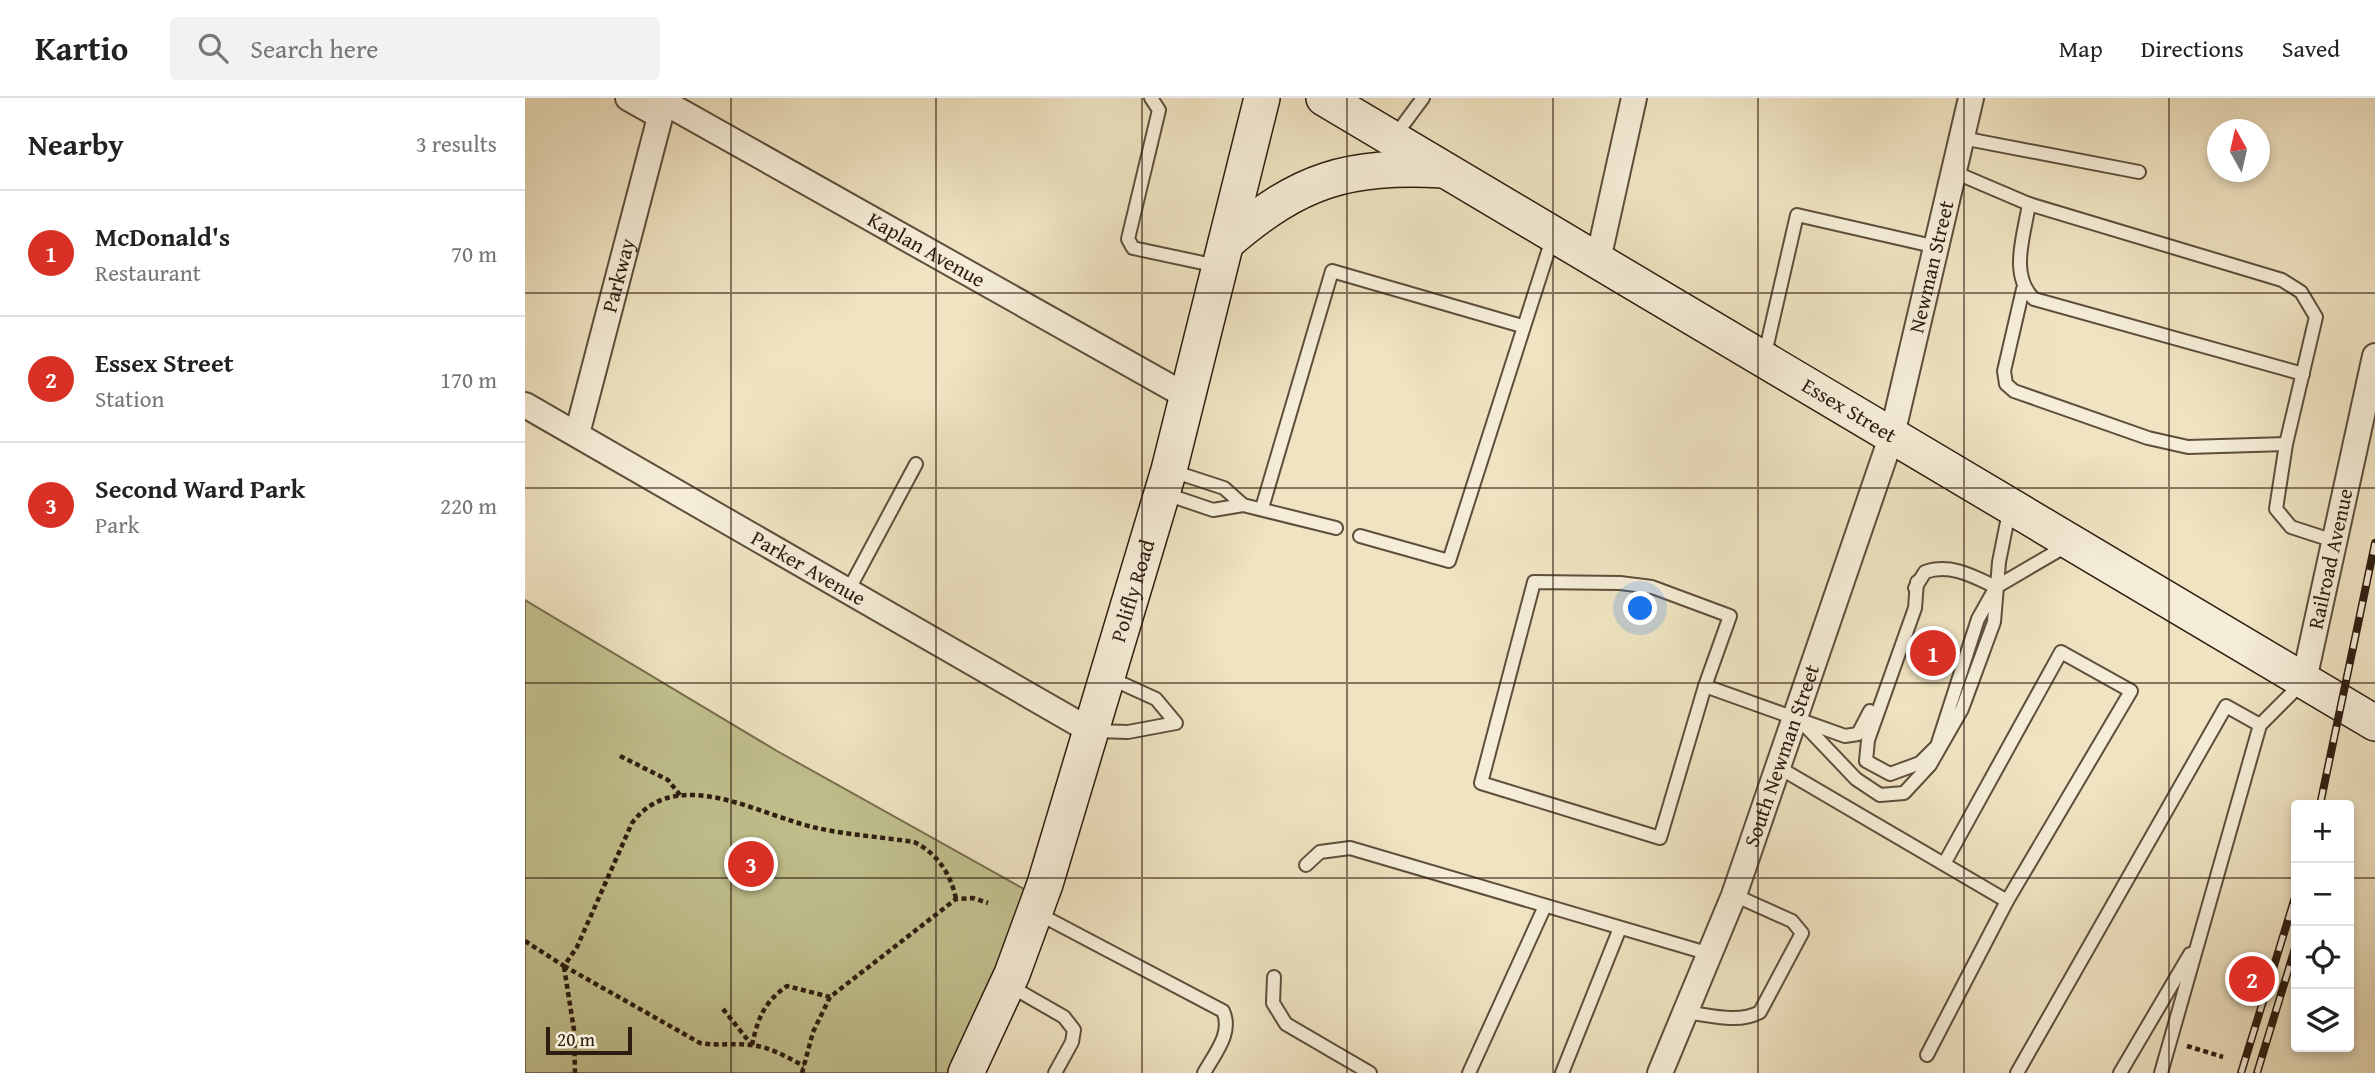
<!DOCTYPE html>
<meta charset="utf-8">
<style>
:root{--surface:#fff;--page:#f2f2f2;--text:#222;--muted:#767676;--line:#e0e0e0;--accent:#d93025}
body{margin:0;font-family:"Gentium Book Plus",serif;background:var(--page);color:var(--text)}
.controls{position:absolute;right:21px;bottom:21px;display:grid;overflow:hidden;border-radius:7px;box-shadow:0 4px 10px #0003}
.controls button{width:63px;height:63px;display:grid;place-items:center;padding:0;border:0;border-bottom:2px solid var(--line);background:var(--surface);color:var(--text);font:35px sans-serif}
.compass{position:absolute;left:1682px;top:21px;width:63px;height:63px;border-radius:50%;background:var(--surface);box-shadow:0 4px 10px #0003;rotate:352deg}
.scale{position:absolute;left:21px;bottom:18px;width:86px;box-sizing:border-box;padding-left:7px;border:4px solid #2e1c10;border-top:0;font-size:19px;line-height:24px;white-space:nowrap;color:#2e1c10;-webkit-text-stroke:5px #f5edd7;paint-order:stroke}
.you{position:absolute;left:1116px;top:511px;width:24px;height:24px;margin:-18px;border:5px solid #fff;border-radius:50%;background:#1a73e8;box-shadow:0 0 0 10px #1a73e833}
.badge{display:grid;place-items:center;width:46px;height:46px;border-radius:50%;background:var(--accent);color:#fff;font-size:23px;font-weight:700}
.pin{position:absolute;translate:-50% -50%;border:4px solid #fff;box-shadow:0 2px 7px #0006}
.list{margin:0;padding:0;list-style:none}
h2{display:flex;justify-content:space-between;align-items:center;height:91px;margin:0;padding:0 28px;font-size:30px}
h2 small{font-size:23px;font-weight:400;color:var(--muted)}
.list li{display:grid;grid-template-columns:46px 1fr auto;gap:21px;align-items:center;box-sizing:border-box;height:126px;padding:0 28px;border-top:2px solid var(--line)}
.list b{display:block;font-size:26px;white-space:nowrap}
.list p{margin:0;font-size:23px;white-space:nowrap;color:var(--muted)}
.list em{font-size:23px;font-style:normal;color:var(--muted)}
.icon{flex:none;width:38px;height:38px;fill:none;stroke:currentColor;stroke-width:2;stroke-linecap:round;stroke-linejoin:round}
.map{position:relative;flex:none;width:1850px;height:975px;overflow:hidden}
header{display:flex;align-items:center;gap:42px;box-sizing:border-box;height:98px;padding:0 35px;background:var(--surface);border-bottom:2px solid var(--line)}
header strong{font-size:33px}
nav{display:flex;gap:38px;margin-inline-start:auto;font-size:24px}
.search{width:490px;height:63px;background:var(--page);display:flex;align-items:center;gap:18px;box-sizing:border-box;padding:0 24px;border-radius:7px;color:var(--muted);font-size:26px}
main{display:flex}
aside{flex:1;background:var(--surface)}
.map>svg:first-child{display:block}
</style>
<header>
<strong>Kartio</strong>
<div class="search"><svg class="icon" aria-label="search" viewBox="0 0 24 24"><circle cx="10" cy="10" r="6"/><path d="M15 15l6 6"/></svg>Search here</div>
<nav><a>Map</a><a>Directions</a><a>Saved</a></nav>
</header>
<main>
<aside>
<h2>Nearby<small>3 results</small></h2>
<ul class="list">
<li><span class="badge">1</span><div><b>McDonald's</b><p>Restaurant</p></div><em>70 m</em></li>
<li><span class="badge">2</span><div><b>Essex Street</b><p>Station</p></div><em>170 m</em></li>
<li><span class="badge">3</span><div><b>Second Ward Park</b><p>Park</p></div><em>220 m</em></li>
</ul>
</aside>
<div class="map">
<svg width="1850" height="975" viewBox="0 0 1850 975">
<rect width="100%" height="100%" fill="#efe3c1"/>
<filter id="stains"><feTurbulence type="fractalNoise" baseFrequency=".00286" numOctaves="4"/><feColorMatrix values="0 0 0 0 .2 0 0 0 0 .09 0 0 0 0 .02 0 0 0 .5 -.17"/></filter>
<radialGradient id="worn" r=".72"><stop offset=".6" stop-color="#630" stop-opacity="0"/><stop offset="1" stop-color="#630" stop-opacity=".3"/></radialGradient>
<polygon fill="#c1c18e" stroke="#786e4f" stroke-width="2" points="0,502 252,653 515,800 441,975 0,975"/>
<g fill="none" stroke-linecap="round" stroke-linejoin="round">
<defs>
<g id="lane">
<polyline points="626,0 634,12 603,141 608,150 692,168"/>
<polyline points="869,39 898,0"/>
<polyline points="1437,40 1614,74"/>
<polyline points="1429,74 1504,106 1757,182 1776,194 1791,219 1761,346 1751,411 1766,429 1809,443"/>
<path d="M1504,106C1499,138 1484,177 1509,201L1778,276"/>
<polyline points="1498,191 1479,273 1481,286 1489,293 1623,340 1663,349 1761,346"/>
<polyline points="1239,260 1272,117 1412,149"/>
<polyline points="647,373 699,390 718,407"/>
<polyline points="638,395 688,412 718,407 811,430"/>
<polyline points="737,410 807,173 997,228"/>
<polyline points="835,438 924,463 1028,138"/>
<polygon points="1009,484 1095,485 1127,489 1205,518 1180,588 1135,740 956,685"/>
<polyline points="1392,484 1390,510 1343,642 1341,663 1365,676 1395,665 1412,648 1453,521 1471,489 1541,448"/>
<path d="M1390,490L1400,474C1425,465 1448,478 1471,489"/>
<polyline points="323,493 391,366"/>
<polyline points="1180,588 1320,638 1333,636 1345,613"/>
<polyline points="1271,618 1331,681 1355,697 1379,695 1405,667 1437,611 1469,524 1474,464 1485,409"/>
<polyline points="570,633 603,634 651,625 631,601 585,580"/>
<polyline points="1253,669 1482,803 1606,593 1536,554 1419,766"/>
<polyline points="781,767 795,754 825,750 1185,856"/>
<path d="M512,815L698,913C708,935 690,955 679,975"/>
<polyline points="749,879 748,905 761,926 845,975"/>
<polyline points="485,888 539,919 549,932 547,944 530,975"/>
<path d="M1160,914C1184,917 1214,926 1235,914L1277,835L1267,823L1209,797"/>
<polyline points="1402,957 1482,803"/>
<polyline points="944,975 1020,808"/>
<polyline points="1037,975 1095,830"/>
<polyline points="1492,975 1701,608 1735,627"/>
<polyline points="1595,975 1665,856"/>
<polyline points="1636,975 1735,627 1776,586"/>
</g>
<g id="street">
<polyline points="103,0 135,18"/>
<path id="s1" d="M139,4L663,299"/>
<polyline points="1073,162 1109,0"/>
<path id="s2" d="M0,307L566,633"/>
<path id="s3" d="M52,336L140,0"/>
<path id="s4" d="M1779,582L1850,258"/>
<path id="s5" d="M1135,975L1209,797L1367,337L1446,0"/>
</g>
<g id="secondary">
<path id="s6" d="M799,0L1850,625"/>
<path d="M701,145C775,81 822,67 919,72"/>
<path id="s7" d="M441,975L487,876L520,786L644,372L737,0"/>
</g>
</defs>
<use href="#lane" stroke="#5e4e3c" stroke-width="16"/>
<use href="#street" stroke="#5e4e3c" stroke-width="28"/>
<use href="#secondary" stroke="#2e1c10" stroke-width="38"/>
<g stroke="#2e1c10" stroke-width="4.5" stroke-dasharray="5 3.5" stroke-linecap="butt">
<polyline points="95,658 143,682 155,697"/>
<path d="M0,843L39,868L52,849L107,725C152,665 235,718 292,730C323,737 357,739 389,744C412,755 426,776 431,801"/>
<path d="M39,868L175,945C193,948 209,945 226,947C245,949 262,959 279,968"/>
<polyline points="39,869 49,932 50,975"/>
<polyline points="198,911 226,946"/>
<path d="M227,947C233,920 239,904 262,888L305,899"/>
<polyline points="1662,948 1698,959"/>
<polyline points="277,975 288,934 305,899 431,801 448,800 463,805"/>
</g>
<use href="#lane" stroke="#f5edd7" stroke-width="12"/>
<use href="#street" stroke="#f5edd7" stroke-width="24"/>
<use href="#secondary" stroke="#f5edd7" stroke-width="35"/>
<defs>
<g id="rail">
<polyline points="1795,707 1850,445"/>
<polyline points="1716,975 1771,796"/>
<polyline points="1732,975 1771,847"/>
</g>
</defs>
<use href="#rail" stroke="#2e1c10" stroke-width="8"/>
<use href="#rail" stroke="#f5edd7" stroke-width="5" stroke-dasharray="16" stroke-linecap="butt"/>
</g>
<path fill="none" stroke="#2e1c10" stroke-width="2" stroke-opacity="0.55" d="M206,0V975M411,0V975M617,0V975M822,0V975M1028,0V975M1233,0V975M1439,0V975M1644,0V975M0,195H1850M0,390H1850M0,585H1850M0,780H1771M1824,780H1850"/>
<g text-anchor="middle" stroke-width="6" stroke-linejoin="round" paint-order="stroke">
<g font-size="21" fill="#2e1c10" stroke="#f5edd7">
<text dy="7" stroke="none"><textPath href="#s1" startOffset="301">Kaplan Avenue</textPath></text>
<text dy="7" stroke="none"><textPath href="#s5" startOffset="852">Newman Street</textPath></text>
<text dy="7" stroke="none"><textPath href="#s3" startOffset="164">Parkway</textPath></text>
<text dy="7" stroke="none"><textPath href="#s6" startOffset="611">Essex Street</textPath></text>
<text dy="7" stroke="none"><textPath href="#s4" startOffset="124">Railroad Avenue</textPath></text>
<text dy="7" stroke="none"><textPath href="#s2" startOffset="327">Parker Avenue</textPath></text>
<text dy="7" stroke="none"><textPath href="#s7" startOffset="511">Polifly Road</textPath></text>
<text dy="7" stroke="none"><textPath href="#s5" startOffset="340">South Newman Street</textPath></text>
</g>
</g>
<rect width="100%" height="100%" filter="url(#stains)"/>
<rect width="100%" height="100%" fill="url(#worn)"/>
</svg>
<div class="controls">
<button>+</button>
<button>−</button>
<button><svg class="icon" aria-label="locate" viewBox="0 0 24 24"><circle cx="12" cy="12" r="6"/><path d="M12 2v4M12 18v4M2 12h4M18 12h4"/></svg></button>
<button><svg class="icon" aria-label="layers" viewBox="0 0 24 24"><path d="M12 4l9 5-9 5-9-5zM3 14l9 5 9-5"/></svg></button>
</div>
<svg class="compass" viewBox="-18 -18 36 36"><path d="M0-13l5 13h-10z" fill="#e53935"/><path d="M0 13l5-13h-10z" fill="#767676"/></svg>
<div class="scale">20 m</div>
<div class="you"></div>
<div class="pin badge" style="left:1408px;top:555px">1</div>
<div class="pin badge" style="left:1727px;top:881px">2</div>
<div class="pin badge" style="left:226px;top:766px">3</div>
</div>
</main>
